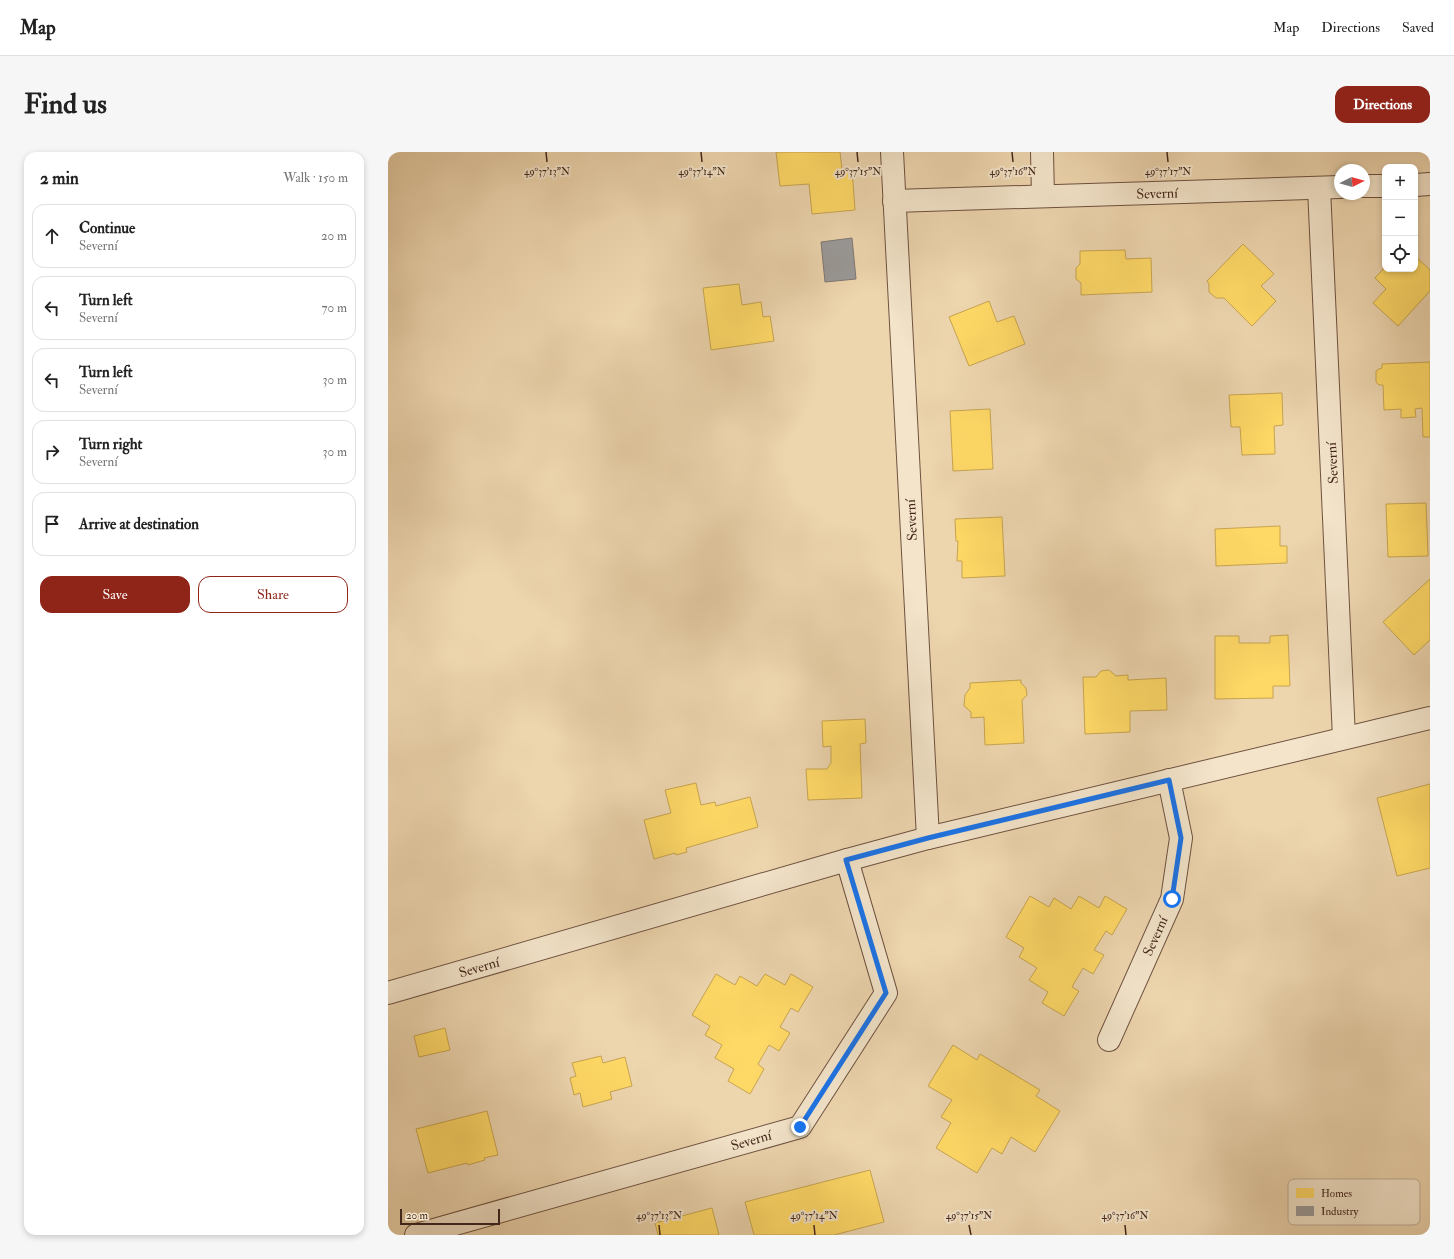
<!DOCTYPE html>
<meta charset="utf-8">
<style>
:root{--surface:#fff;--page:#f6f6f6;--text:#222;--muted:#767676;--line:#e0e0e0;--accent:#8f2418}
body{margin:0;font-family:"IM FELL Double Pica",serif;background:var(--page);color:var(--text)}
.controls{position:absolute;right:12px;top:12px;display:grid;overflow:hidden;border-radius:8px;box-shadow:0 2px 6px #0003}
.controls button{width:36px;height:36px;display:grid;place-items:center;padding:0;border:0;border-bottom:1px solid var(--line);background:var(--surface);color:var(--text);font:20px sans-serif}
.compass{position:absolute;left:946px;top:12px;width:36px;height:36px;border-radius:50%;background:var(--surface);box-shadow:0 2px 6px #0003;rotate:84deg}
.scale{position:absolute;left:12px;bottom:10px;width:100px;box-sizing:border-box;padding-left:4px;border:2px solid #43271b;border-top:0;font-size:11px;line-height:14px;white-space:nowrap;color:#43271b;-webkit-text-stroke:3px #f3e4ca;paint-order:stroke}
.stop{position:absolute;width:12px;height:12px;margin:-9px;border:3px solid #1a73e8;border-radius:50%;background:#fff}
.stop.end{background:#1a73e8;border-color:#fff;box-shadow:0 1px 4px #0008}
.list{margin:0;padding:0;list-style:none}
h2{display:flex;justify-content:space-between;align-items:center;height:52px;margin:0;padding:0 16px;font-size:17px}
h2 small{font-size:13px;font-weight:400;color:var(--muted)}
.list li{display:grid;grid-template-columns:26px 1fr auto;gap:12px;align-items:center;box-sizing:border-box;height:64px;margin:0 8px 8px;padding:0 8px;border:1px solid var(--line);border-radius:12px}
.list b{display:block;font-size:15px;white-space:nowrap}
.list p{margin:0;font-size:13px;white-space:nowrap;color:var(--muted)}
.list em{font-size:13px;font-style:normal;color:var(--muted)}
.actions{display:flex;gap:8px;padding:12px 16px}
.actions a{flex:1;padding:9px 0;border:1px solid var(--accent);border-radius:12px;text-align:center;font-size:14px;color:var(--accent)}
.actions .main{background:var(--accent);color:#fff}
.icon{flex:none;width:22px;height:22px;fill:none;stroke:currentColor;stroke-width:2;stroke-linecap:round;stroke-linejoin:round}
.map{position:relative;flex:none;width:1042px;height:1083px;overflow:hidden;border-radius:12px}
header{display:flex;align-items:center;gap:24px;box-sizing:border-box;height:56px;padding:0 20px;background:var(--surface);border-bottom:1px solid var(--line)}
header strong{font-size:19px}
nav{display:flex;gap:22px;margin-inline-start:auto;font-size:14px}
.intro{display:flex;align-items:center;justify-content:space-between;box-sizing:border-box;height:96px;padding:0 24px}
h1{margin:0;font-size:28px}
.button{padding:10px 18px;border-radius:12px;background:var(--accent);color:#fff;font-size:14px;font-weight:700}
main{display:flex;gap:24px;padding:0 24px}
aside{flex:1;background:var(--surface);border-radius:12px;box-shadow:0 2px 6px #0003}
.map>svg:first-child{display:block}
</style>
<header>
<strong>Map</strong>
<nav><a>Map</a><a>Directions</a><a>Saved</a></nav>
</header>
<div class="intro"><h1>Find us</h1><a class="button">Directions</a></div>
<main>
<aside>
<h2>2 min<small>Walk · 150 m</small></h2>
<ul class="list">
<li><svg class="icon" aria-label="ahead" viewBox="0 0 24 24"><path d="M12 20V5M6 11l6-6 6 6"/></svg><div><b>Continue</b><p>Severní</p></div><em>20 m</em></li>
<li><svg class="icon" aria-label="left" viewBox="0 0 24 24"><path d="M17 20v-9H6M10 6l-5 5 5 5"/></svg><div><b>Turn left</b><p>Severní</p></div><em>70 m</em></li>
<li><svg class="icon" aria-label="left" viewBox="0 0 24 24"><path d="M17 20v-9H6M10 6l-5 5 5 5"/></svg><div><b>Turn left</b><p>Severní</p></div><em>30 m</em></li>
<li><svg class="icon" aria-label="right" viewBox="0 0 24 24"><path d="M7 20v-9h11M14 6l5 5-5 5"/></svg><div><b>Turn right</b><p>Severní</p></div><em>30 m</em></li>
<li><svg class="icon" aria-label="arrive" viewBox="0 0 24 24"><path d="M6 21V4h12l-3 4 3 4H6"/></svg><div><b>Arrive at destination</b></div></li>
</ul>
<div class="actions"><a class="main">Save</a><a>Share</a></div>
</aside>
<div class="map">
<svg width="1042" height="1083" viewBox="0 0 1042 1083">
<rect width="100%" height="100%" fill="#edd5ae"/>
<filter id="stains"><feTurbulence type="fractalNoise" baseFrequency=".005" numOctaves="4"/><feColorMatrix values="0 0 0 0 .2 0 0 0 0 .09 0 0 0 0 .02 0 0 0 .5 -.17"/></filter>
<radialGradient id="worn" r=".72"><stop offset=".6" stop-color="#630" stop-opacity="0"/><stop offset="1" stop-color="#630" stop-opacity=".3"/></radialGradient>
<g fill="#ffd966" stroke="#c7a450">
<polygon points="388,0 452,0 454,18 464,17 467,58 424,62 421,32 392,34"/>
<polygon points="855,92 886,122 873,134 888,149 864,174 836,146 828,146 821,140 821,132 819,129"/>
<polygon points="737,98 738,107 763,106 764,140 693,143 693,131 688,127 688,116 692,112 692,99"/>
<polygon points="1027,104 1042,118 1042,139 1010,174 985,151 998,137 987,126 997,115 997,117 1027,117"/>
<polygon points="351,132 354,153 373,150 375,165 382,164 386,189 323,198 315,136"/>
<polygon points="601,149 609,170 626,164 637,192 581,214 561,165"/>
<polygon points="1042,210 1042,285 1035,285 1034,256 1027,257 1028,265 1013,266 1013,257 996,258 995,233 991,233 988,230 988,219 991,217 994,216 994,212"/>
<polygon points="894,241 895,273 886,274 887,302 854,303 852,275 843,275 841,243"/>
<polygon points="602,257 605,317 565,319 562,259"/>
<polygon points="1038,351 1040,404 1000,405 998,352"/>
<polygon points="614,365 617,424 574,426 574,409 569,409 570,389 568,389 567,367"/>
<polygon points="892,374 892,394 899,394 899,411 828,414 827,377"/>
<polygon points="1042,427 1042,488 1026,503 995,470"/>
<polygon points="900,483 902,534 885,534 885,546 827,547 827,484 851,484 851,491 882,491 882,484"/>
<polygon points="721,518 728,524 740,523 740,528 778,526 779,558 742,559 742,580 697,582 695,525 708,525 713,519"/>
<polygon points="633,528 633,531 638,536 639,543 634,548 636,591 597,593 596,565 583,566 583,560 576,554 577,543 582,536 582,531"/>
<polygon points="477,567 478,591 472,592 474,646 420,648 418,617 439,617 443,611 443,594 435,595 434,569"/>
<polygon points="308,631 313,653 327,650 328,654 362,645 370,675 298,696 299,700 288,703 287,701 266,707 256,668 283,661 277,638"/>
<polygon points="1042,632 1042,716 1009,724 989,646"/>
<polygon points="642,744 661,755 666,746 683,757 691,744 711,756 717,744 739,757 724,783 718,779 706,798 716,803 705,822 695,816 684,835 691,839 676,864 654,851 660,840 641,828 649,816 631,805 636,796 618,785"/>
<polygon points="328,822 347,833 352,824 369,834 377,822 397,833 403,822 425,835 410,860 403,856 392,875 402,881 391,899 381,893 370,912 376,917 362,942 340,929 346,917 327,906 334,893 317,883 322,874 304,863"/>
<polygon points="57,876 62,898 31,905 26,884"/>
<polygon points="565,893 589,908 592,902 652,938 648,944 672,959 647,1000 623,985 614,1002 604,996 589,1021 548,996 563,971 553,965 564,948 540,934"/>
<polygon points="213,904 215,911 237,905 244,934 222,940 224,947 195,955 192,941 186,943 182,926 188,924 184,911"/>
<polygon points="99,959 110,1003 96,1006 97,1008 80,1013 79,1011 40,1021 28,977"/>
<polygon points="482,1018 496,1070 446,1083 366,1083 357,1050"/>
<polygon points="324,1056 331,1083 270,1083 267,1071"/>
</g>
<polygon fill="#999" stroke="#7f7773" points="464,86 468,127 437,130 433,90"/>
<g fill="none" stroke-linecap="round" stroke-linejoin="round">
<defs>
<g id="minor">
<polyline points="504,0 540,686"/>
<polyline points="654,0 655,44"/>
<polyline points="1027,33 1042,32"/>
<polyline points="976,34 997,34"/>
<polyline points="931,36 956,586"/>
<polyline points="506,49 952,35"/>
<polyline points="0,841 459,708 540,686 1042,566"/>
<polyline points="721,888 784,747 793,686 781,628"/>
<polyline points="28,1083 412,975 498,841 459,708"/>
</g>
</defs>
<use href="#minor" stroke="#6e5240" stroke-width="24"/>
<use href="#minor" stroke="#f3e4ca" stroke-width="22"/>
</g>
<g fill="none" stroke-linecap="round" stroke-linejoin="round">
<polyline stroke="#1a73e8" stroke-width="5" points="412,975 498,841 458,708 540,686 781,628 793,686 784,747"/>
</g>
<path fill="none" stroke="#43271b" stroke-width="1.5" d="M158,0L159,10M313,0L314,10M469,0L470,10M624,0L625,10M779,0L780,10M271,1073L272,1083M426,1073L427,1083M581,1073L583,1083M737,1073L738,1083"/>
<g text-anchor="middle" stroke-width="4" stroke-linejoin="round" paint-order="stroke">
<g font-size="14" fill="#43271b" stroke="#f3e4ca">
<text transform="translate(769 41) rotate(-2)" y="5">Severní</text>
<text transform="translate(944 311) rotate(-93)" y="5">Severní</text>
<text transform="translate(523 368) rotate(-93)" y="5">Severní</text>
<text transform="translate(767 784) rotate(-66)" y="5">Severní</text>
<text transform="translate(91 815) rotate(-16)" y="5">Severní</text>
<text transform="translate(363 988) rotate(-16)" y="5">Severní</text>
</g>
</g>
<rect x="900" y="1027" width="132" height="46" rx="6" fill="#f3e4ca" stroke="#beab96" stroke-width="1"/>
<rect x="908" y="1036" width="18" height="10" fill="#ffd966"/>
<rect x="908" y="1054" width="18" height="10" fill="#999"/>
<g font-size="11" fill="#43271b">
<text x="933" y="1045">Homes</text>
<text x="933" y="1063">Industry</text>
</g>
<g font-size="10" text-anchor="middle" fill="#43271b" stroke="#f3e4ca" stroke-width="4" stroke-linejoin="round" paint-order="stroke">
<text x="159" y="23">49°37'13"N</text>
<text x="314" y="23">49°37'14"N</text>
<text x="470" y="23">49°37'15"N</text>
<text x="625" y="23">49°37'16"N</text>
<text x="780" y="23">49°37'17"N</text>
<text x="271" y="1067">49°37'13"N</text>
<text x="426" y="1067">49°37'14"N</text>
<text x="581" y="1067">49°37'15"N</text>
<text x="737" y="1067">49°37'16"N</text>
</g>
<rect width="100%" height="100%" filter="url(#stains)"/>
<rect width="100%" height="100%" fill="url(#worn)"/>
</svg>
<div class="controls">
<button>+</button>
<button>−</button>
<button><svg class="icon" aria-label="locate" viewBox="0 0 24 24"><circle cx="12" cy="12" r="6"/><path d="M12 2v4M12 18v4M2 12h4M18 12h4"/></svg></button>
</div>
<svg class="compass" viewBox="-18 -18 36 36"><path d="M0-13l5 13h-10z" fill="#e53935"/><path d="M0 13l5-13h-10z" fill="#767676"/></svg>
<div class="scale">20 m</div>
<div class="stop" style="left:784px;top:747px"></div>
<div class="stop end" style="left:412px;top:975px"></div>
</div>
</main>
